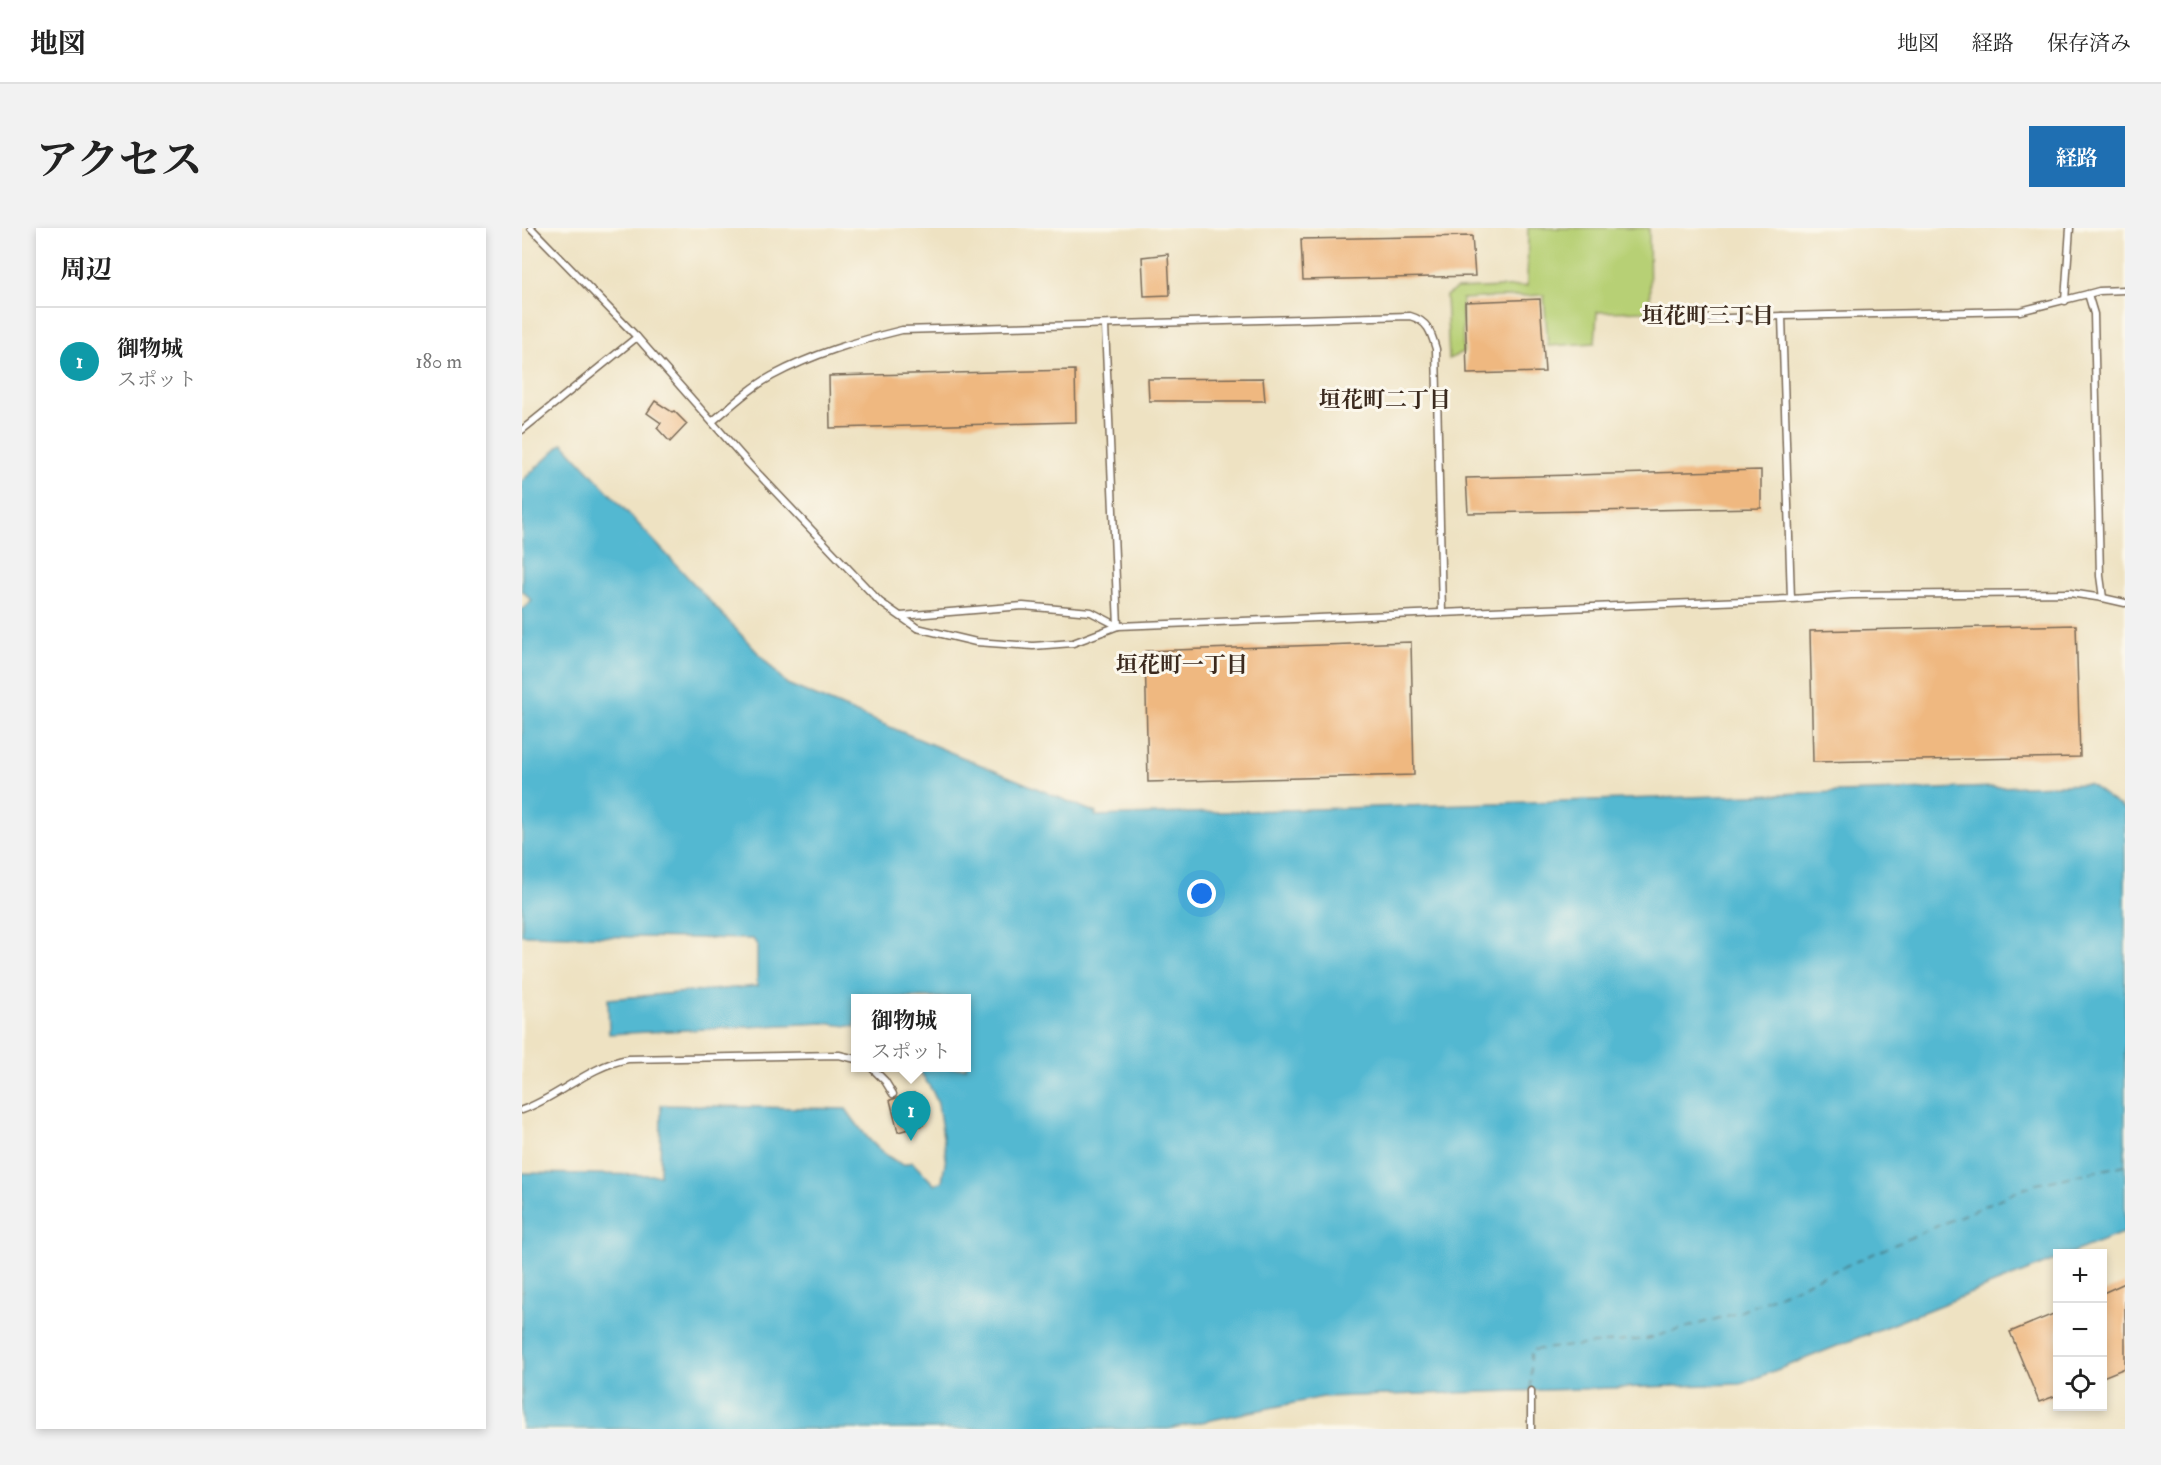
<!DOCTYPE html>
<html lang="ja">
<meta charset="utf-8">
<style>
:root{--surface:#fff;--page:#f2f2f2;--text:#222;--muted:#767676;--line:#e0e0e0;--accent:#1f6fb2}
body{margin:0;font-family:"IM FELL Double Pica","Noto Serif JP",serif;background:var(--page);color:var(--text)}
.controls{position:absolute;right:18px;bottom:18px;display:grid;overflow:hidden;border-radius:0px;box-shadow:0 3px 9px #0003}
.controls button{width:54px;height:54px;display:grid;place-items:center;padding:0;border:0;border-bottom:2px solid var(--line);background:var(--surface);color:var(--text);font:30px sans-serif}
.you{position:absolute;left:680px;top:666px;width:21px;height:21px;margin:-15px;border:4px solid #fff;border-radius:50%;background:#1a73e8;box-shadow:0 0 0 9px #1a73e833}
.badge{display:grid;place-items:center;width:39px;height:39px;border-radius:50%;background:var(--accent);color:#fff;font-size:20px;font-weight:700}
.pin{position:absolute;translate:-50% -50px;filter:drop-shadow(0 2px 3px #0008)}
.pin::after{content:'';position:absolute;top:32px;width:21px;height:18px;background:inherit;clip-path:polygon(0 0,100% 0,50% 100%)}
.popup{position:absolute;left:329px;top:766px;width:120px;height:78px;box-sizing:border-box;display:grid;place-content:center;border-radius:0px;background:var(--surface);filter:drop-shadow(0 2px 4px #0005);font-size:20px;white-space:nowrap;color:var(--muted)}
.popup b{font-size:22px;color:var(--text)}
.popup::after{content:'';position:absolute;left:50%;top:100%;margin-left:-12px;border:12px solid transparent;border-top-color:var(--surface)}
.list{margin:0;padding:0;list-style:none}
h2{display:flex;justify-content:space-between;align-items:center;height:78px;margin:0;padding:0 24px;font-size:26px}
h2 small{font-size:20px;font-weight:400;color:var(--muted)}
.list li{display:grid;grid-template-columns:39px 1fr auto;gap:18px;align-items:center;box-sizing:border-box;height:108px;padding:0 24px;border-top:2px solid var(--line)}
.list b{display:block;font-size:22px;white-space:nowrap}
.list p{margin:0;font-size:20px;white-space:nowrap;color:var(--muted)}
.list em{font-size:20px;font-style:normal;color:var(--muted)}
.icon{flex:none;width:33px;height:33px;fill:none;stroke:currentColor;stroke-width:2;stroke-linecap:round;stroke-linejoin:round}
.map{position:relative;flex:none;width:1603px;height:1201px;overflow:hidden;border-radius:0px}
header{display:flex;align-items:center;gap:36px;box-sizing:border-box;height:84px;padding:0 30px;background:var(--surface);border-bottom:2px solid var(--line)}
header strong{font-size:28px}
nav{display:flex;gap:33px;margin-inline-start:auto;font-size:21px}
.intro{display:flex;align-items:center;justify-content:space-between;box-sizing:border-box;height:144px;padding:0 36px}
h1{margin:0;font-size:42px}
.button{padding:15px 27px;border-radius:0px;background:var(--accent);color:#fff;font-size:21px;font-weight:700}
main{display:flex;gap:36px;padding:0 36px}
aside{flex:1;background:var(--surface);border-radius:0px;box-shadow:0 3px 9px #0003}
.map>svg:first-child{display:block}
</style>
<header>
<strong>地図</strong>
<nav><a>地図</a><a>経路</a><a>保存済み</a></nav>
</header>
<div class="intro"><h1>アクセス</h1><a class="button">経路</a></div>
<main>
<aside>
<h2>周辺<small></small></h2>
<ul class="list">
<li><span class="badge" style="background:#0f9aa8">1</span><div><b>御物城</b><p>スポット</p></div><em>180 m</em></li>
</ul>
</aside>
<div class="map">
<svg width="1603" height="1201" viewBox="0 0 1603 1201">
<rect width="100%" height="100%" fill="#fbf7ec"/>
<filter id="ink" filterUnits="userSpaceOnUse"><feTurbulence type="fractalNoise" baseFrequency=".0167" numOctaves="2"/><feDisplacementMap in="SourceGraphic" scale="12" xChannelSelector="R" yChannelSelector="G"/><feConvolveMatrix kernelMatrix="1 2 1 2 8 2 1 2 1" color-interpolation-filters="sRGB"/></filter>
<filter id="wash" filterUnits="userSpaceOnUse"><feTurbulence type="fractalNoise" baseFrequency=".008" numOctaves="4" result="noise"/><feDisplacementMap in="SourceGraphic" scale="24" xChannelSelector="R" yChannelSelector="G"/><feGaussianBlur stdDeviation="1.35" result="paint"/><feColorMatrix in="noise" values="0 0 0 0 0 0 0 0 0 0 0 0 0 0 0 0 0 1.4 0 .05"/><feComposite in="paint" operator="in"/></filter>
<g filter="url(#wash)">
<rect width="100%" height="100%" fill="#eee2c2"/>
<polygon fill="#b7d075" stroke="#797d4a" stroke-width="1.5" points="1006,0 1127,0 1128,83 1075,84 1073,115 1026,118 1022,67 940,71 941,124 927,131 924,68 934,61 1005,58"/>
<path fill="#53b8d1" stroke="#477178" stroke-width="1.5" d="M41,215L265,456L574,585L573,588L1567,556L1603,582V1004L1549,1025L1536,1026L1535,1031L1219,1156L801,1169L646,1201H0V945L138,947L139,877L324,881C340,904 355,925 381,937L390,934L413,957L420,953L424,929L416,876L411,864L396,840H444V770H334L333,799L302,795L87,806L86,771L235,758V717L231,711L0,707V382L10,373L0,362V253Z"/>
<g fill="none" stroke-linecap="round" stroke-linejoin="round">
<polyline stroke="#435c5d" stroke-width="1.5" stroke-dasharray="8 6" stroke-linecap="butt" points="1009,1161 1009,1122 1124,1111 1215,1085 1510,957 1603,937"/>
</g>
<g id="blocks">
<g fill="#efb880">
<polygon points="950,8 953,48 781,52 779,11"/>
<polygon points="646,26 648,67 622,68 620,29"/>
<polygon points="1018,71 1023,144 945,146 943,74"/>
<polygon points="553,142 554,194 308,200 307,148"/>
<polygon points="741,150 743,173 627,173 626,151"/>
<polygon points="133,173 150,184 152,183 165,196 148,214 135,200 139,195 125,185"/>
<polygon points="1239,242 1239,280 946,285 944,250"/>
<polygon points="1554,397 1558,529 1291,534 1288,403"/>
<polygon points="889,414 892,547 626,554 623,423"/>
<polygon points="392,865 401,897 376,904 368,872"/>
<polygon points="1603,1055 1603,1140 1581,1149 1581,1065"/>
<polygon points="1536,1084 1536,1167 1517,1174 1488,1104"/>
</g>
</g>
</g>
<g filter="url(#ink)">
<use href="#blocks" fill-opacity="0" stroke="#7a6a57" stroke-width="1.5"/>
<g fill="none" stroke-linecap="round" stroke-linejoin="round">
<defs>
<g id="lane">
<polyline points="9,0 115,109 227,236 358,374 395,400 454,414 511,418 551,415 596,398 1269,371 1329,367 1548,365 1581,370 1578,348 1572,86 1566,66 1498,83 1260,88 1269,371"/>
<polyline points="1566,66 1577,63 1603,62"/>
<polyline points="1543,73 1548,0"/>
<polyline points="1128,93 1260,88"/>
<polyline points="583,98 596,398"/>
<path d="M191,193C210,177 228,160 250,148C291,126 335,113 380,102L888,88C906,93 909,104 914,121L920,385"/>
<polyline points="0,202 115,109"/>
<polyline points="1581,370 1603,375"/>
<polyline points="379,388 501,378 569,384 596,398"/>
<polyline points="350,840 363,853 371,866"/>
<path d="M0,882C37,869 66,838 106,831L317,827L334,831"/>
<polyline points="1009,1163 1009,1201"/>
</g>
</defs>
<use href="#lane" stroke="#7a6a57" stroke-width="9"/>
<use href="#lane" stroke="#fff" stroke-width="6"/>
</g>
</g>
<g text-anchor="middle" stroke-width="6" stroke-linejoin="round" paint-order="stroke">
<g font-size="22" font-weight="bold" fill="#3b2a1e" stroke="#fbf7ec">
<text x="1186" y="95">垣花町三丁目</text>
<text x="863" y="179">垣花町二丁目</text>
<text x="660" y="444">垣花町一丁目</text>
</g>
</g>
</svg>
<div class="controls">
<button>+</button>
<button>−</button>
<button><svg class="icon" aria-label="locate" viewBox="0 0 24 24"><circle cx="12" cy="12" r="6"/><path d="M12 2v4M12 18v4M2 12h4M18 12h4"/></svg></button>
</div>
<div class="you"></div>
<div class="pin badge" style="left:389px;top:913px;background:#0f9aa8">1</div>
<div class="popup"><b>御物城</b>スポット</div>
</div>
</main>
